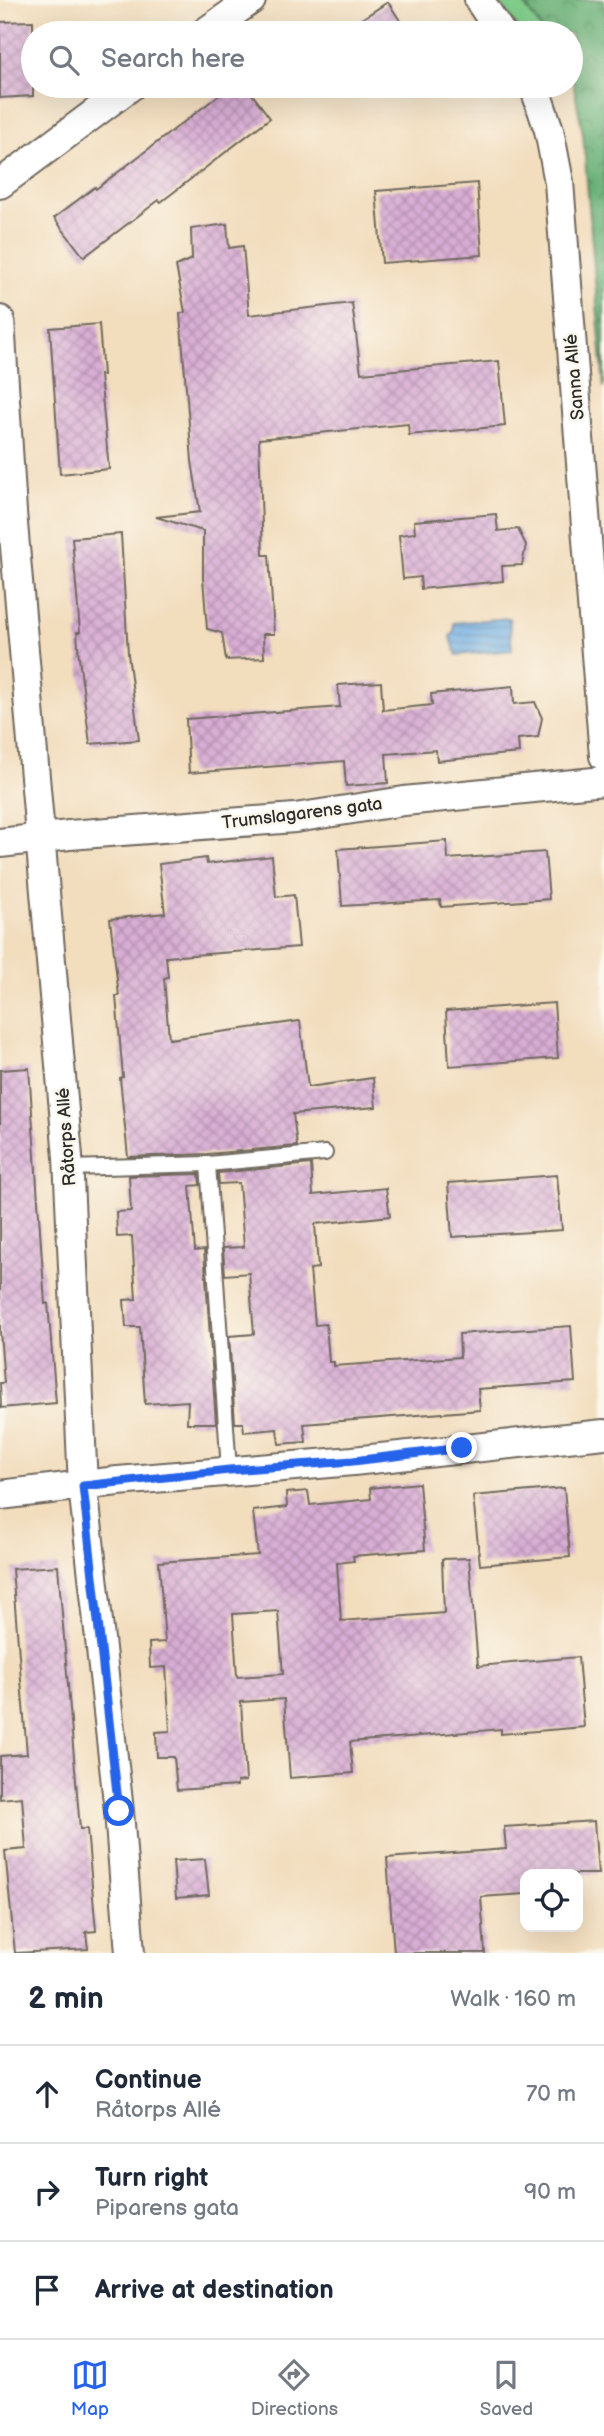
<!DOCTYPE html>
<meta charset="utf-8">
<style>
:root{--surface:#fff;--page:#f6f6f7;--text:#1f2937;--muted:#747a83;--line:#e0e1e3;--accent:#2563eb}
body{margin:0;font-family:"Balsamiq Sans",sans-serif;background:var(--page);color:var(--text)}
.controls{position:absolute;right:21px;bottom:21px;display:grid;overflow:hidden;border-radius:14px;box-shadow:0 7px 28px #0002}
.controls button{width:63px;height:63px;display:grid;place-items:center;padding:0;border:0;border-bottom:2px solid var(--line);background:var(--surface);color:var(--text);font:35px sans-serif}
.stop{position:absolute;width:21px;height:21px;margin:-16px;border:5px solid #2563eb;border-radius:50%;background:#fff}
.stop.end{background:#2563eb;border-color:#fff;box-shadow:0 2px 7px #0008}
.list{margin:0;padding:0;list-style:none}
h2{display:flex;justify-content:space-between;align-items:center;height:91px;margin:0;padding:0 28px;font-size:30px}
h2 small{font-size:23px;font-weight:400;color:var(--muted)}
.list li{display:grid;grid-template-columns:46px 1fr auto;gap:21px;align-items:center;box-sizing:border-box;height:98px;padding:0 28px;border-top:2px solid var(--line)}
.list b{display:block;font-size:26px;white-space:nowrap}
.list p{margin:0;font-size:23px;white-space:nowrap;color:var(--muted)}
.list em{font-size:23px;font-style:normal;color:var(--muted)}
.icon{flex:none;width:38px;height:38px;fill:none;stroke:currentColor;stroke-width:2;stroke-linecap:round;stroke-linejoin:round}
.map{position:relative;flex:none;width:604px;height:1953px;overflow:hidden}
.search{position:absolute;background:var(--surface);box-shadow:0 7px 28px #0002;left:21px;right:21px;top:21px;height:77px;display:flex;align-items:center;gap:18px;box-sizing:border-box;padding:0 24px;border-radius:38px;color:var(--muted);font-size:26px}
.sheet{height:385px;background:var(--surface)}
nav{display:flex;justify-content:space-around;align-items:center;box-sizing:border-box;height:98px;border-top:2px solid var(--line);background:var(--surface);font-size:19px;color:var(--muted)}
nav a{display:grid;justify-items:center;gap:4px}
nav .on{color:var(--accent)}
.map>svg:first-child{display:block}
</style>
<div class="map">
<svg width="604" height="1953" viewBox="0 0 604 1953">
<defs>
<pattern id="forest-crowns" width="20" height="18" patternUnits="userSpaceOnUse" patternTransform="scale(1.75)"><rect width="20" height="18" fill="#68b076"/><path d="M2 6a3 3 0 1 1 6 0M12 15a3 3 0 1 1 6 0" fill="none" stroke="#568f61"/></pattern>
<pattern id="water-rules" width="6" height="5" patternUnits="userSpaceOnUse" patternTransform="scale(1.75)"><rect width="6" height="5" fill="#6fade2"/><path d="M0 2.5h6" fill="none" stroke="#5b8db7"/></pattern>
<pattern id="building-cross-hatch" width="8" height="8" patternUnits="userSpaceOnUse" patternTransform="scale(1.75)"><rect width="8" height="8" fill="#d9aed5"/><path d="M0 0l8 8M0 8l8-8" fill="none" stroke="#b08ead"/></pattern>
</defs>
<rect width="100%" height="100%" fill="#fbf7ec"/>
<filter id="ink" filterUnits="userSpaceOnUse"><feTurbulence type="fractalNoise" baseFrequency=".0143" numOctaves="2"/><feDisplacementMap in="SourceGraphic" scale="14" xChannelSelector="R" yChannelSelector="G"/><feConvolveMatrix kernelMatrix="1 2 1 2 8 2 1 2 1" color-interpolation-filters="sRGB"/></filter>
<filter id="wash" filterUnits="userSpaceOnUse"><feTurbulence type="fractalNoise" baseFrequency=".00686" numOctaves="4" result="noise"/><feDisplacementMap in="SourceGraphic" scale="28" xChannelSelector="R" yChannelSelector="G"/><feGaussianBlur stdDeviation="1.57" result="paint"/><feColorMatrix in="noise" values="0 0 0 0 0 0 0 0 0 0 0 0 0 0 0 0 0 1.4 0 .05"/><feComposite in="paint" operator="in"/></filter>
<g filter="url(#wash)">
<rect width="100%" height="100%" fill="#f2ddbd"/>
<polygon fill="#80cc8a" stroke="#567c5a" stroke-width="2" points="498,0 521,0 544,33 521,33"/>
<polygon fill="url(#forest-crowns)" stroke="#4a6e50" stroke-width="2" points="522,0 604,0 604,388 583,134 571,72 571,33 545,33"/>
<polygon fill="url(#water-rules)" stroke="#4d6c86" stroke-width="2" points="509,618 512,650 457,655 450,636 454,633 454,623"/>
<g id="blocks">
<g fill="url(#building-cross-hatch)" fill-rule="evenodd">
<polygon points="388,2 408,33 340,33"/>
<polygon points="33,21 33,96 0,98 0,22"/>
<polygon points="231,86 246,86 270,118 161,202 159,200 84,257 54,218 95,187 96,189"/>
<polygon points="477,183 482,255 382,263 376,191"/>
<polygon points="227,224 229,248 243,246 249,315 352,303 361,373 499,361 505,426 409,435 408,424 259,439 263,555 269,555 274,634 263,634 264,658 226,660 222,633 207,629 203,578 203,531 156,517 200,512 192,461 180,314 185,312 176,266 192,259 191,229"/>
<polygon points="99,324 103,375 100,375 109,469 60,474 50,328"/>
<polygon points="496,514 498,531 518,529 526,545 522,565 502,566 503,581 421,589 420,577 403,579 399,535 415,533 414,521"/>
<polygon points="121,534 128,654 139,740 90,744 79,658 77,632 80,632 72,538"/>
<polygon points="381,682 383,710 432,705 431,694 513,686 514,704 535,702 542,718 538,737 518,739 519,753 437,761 436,750 386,754 388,783 346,786 344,761 189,773 186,719 340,707 338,685"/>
<polygon points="447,841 448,859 545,852 549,899 441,907 440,900 342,906 338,849"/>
<polygon points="272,856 276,897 294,895 299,947 166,957 168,977 164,978 169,1039 300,1021 308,1087 373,1078 376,1107 293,1114 297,1146 207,1154 128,1157 120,1078 123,1077 116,996 119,996 110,919 165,913 159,864 206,858 207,864"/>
<polygon points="554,1003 558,1058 449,1066 446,1011"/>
<polygon points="29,1068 45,1304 48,1303 56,1403 1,1408 0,1383 4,1383 0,1332 0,1070"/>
<polygon points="311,1164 313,1195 386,1188 390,1216 315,1224 318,1268 310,1269 315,1325 326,1324 329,1362 334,1362 334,1366 460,1357 459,1334 571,1326 575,1382 478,1389 480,1410 304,1424 306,1442 279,1444 277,1429 244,1432 243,1423 235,1423 229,1336 254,1334 249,1273 225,1275 223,1248 244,1247 239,1183 219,1184 218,1173"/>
<polygon points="199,1174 200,1185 190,1186 195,1251 204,1250 216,1423 187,1423 188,1401 145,1404 140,1327 126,1327 124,1300 136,1299 132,1236 117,1237 116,1212 131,1211 129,1176"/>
<polygon points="557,1175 562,1230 452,1237 448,1183"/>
<path d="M419,1483L425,1550L353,1556L354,1561L337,1563L341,1621L444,1613L442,1559L469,1558L478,1666L578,1657L584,1727L501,1734V1729L350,1742L353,1773L290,1778L284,1699L241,1702L246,1781L237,1782V1786L177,1790L174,1757H157L156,1732L170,1731L166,1667L150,1668L149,1643L165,1642L159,1562L258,1555L253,1511L287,1507L286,1493L308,1491L310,1505L371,1499L370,1488ZM278,1611L283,1674L237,1677L233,1614Z"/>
<polygon points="564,1488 570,1557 480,1565 473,1496"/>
<polygon points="58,1566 80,1829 87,1829 96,1931 86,1932 88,1949 15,1953 5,1851 26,1849 22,1797 0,1799 0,1756 27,1754 12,1569"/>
<polygon points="594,1821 598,1874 525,1874 525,1894 481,1897 485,1953 394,1953 387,1858 506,1849 504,1827"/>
<polygon points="205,1859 209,1895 176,1898 173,1861"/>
</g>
</g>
</g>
<g filter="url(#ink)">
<use href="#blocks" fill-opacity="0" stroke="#71695e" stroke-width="2"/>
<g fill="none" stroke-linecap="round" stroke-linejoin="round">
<defs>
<g id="lane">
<polyline points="208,1164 325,1153"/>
<polyline points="69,1168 208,1164 229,1470"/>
</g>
<g id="street">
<polyline points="479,0 501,33"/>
<polyline points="204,33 251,0"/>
<polyline points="534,86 549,130 559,182 604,756"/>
<polyline points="0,184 131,86"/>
<polyline points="0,320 12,512 68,1157 83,1486 119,1811 130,1953"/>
<polyline points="0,843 69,835 295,818 404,801 604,781"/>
<polyline points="0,1495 118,1481 353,1461 604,1434"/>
</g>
</defs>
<use href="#lane" stroke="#71695e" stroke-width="18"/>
<use href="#street" stroke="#71695e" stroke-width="32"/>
<use href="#lane" stroke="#fff" stroke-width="14"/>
<use href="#street" stroke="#fff" stroke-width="28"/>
</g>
</g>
<g fill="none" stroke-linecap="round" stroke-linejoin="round" filter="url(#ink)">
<polyline stroke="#2563eb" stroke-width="9" points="119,1811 83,1486 229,1470 353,1461 462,1448"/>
</g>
<g text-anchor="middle" stroke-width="5" stroke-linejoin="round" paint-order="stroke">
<g font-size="18" fill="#2b2b2b" stroke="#fbf7ec">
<text transform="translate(574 377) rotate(-95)" y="6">Sanna Allé</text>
<text transform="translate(302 813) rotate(-7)" y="6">Trumslagarens gata</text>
<text transform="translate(66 1137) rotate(-94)" y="6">Råtorps Allé</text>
</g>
</g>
</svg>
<div class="controls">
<button><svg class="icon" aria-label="locate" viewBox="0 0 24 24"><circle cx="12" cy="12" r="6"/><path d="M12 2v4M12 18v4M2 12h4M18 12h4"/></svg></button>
</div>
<div class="stop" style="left:119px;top:1811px"></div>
<div class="stop end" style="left:462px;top:1448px"></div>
<div class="search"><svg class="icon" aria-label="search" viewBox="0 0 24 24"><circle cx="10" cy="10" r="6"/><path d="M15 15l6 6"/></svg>Search here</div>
</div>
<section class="sheet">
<h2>2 min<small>Walk · 160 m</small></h2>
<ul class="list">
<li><svg class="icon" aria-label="ahead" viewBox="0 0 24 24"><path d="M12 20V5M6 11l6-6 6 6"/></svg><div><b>Continue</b><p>Råtorps Allé</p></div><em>70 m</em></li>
<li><svg class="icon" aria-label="right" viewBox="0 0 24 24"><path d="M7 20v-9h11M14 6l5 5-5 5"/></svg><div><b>Turn right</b><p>Piparens gata</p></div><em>90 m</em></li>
<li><svg class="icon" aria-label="arrive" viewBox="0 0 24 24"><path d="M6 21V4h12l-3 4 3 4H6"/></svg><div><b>Arrive at destination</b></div></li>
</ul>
</section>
<nav>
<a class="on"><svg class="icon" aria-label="map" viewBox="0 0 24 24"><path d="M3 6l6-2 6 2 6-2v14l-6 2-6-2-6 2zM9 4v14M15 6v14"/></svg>Map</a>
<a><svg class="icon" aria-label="directions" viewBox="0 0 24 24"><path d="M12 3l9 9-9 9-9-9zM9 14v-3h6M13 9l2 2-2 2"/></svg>Directions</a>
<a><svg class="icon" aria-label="saved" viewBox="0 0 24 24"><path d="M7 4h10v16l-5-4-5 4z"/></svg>Saved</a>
</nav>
